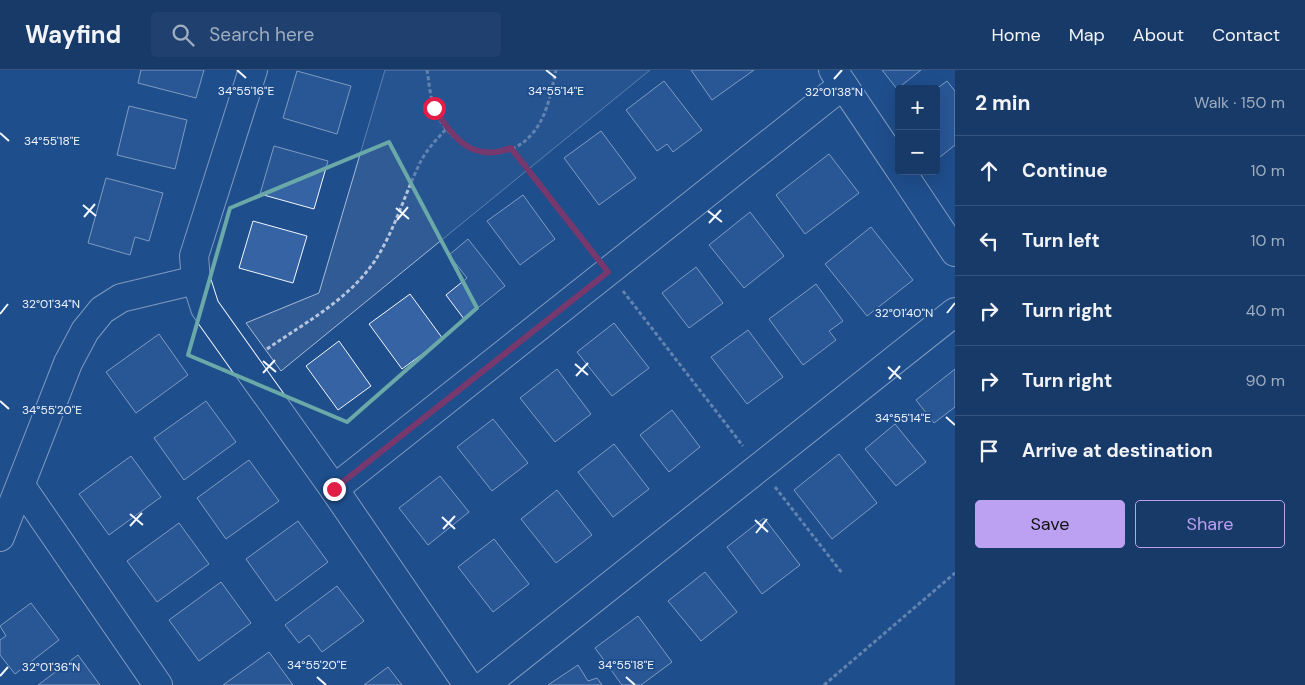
<!DOCTYPE html>
<meta charset="utf-8">
<style>
:root{--surface:#173a69;--page:#20416f;--text:#f1f3f6;--muted:#9eadc0;--line:#36547d;--accent:#bca0f2}
body{margin:0;font-family:"DM Sans",sans-serif;background:var(--page);color:var(--text)}
.controls{position:absolute;right:15px;top:15px;display:grid;overflow:hidden;border-radius:5px;box-shadow:0 5px 20px #0002}
.controls button{width:45px;height:45px;display:grid;place-items:center;padding:0;border:0;border-bottom:1px solid var(--line);background:var(--surface);color:var(--text);font:25px sans-serif}
.stop{position:absolute;width:15px;height:15px;margin:-11px;border:4px solid #e11d48;border-radius:50%;background:#fff}
.stop.end{background:#e11d48;border-color:#fff;box-shadow:0 1px 5px #0008}
.list{margin:0;padding:0;list-style:none}
h2{display:flex;justify-content:space-between;align-items:center;height:65px;margin:0;padding:0 20px;font-size:21px}
h2 small{font-size:16px;font-weight:400;color:var(--muted)}
.list li{display:grid;grid-template-columns:32px 1fr auto;gap:15px;align-items:center;box-sizing:border-box;height:70px;padding:0 20px;border-top:1px solid var(--line)}
.list b{display:block;font-size:19px;white-space:nowrap}
.list em{font-size:16px;font-style:normal;color:var(--muted)}
.actions{display:flex;gap:10px;padding:15px 20px}
.actions a{flex:1;padding:11px 0;border:1px solid var(--accent);border-radius:5px;text-align:center;font-size:18px;color:var(--accent)}
.actions .main{background:var(--accent);color:#111}
.icon{flex:none;width:28px;height:28px;fill:none;stroke:currentColor;stroke-width:2;stroke-linecap:round;stroke-linejoin:round}
.map{position:relative;flex:none;width:955px;height:615px;overflow:hidden}
header{display:flex;align-items:center;gap:30px;box-sizing:border-box;height:70px;padding:0 25px;background:var(--surface);border-bottom:1px solid var(--line)}
header strong{font-size:24px}
nav{display:flex;gap:28px;margin-inline-start:auto;font-size:18px}
.search{width:350px;height:45px;background:var(--page);display:flex;align-items:center;gap:12px;box-sizing:border-box;padding:0 18px;border-radius:5px;color:var(--muted);font-size:19px}
main{display:flex}
aside{flex:1;background:var(--surface)}
.map>svg:first-child{display:block}
</style>
<header>
<strong>Wayfind</strong>
<div class="search"><svg class="icon" aria-label="search" viewBox="0 0 24 24"><circle cx="10" cy="10" r="6"/><path d="M15 15l6 6"/></svg>Search here</div>
<nav><a>Home</a><a>Map</a><a>About</a><a>Contact</a></nav>
</header>
<main>
<div class="map">
<svg width="955" height="615" viewBox="0 0 955 615">
<rect width="100%" height="100%" fill="#1f4e8c"/>
<polygon fill="#305b95" stroke="#a8bbd7" points="385,0 650,0 281,301 246,253 319,223"/>
<g fill="#3563a3" stroke="#f2f6ff">
<polygon points="141,0 204,0 196,28 138,13"/>
<polygon points="691,0 754,0 712,30"/>
<polygon points="882,0 921,0 897,19"/>
<polygon points="297,1 351,16 337,64 283,48"/>
<polygon points="664,11 702,60 673,82 667,74 657,81 626,40"/>
<polygon points="947,11 955,21 955,75 940,87 936,81 936,19"/>
<polygon points="129,36 187,50 175,99 117,85"/>
<polygon points="601,61 636,108 599,135 564,88"/>
<polygon points="274,76 328,91 314,139 260,124"/>
<polygon points="829,84 859,123 805,164 776,125"/>
<polygon points="106,108 163,123 149,171 135,167 130,185 88,173"/>
<polygon points="523,125 555,169 520,195 487,151"/>
<polygon points="750,142 784,186 744,218 709,175"/>
<polygon points="253,151 307,166 293,213 239,198"/>
<polygon points="871,157 913,210 867,246 825,194"/>
<polygon points="468,169 505,216 464,249 446,225 467,208 449,185"/>
<polygon points="696,197 723,233 689,258 662,223"/>
<polygon points="816,214 843,251 829,261 836,270 803,295 769,249"/>
<polygon points="410,224 443,269 402,299 369,254"/>
<polygon points="614,253 649,298 612,326 577,282"/>
<polygon points="748,260 783,307 747,334 711,287"/>
<polygon points="159,264 188,305 136,343 106,302"/>
<polygon points="339,271 371,316 338,340 306,296"/>
<polygon points="557,299 591,344 555,372 520,328"/>
<polygon points="955,299 955,337 934,353 916,330"/>
<polygon points="206,331 236,372 184,410 154,368"/>
<polygon points="672,340 700,377 669,402 640,365"/>
<polygon points="493,349 528,393 492,421 457,377"/>
<polygon points="895,354 926,392 896,416 865,379"/>
<polygon points="614,374 649,419 613,447 578,402"/>
<polygon points="839,384 877,433 832,469 794,420"/>
<polygon points="131,386 161,427 109,465 79,424"/>
<polygon points="249,390 279,431 226,469 197,428"/>
<polygon points="440,406 469,442 428,475 399,438"/>
<polygon points="557,420 592,465 556,493 521,449"/>
<polygon points="764,448 800,495 762,524 727,477"/>
<polygon points="298,451 328,492 276,531 246,489"/>
<polygon points="179,453 209,494 157,532 127,491"/>
<polygon points="494,469 529,514 493,542 458,497"/>
<polygon points="705,502 737,542 701,571 668,531"/>
<polygon points="221,512 251,553 199,591 169,550"/>
<polygon points="337,516 364,551 322,582 309,565 299,573 285,555"/>
<polygon points="31,533 59,570 15,604 0,585 0,570 6,566 0,556"/>
<polygon points="638,546 672,592 641,615 622,615 595,578"/>
<polygon points="269,582 293,615 223,615"/>
<polygon points="78,585 100,615 38,615"/>
<polygon points="578,595 588,611 597,608 602,615 548,615"/>
<polygon points="388,597 402,615 364,615"/>
</g>
<g fill="none" stroke-linecap="round" stroke-linejoin="round">
<defs>
<g id="minor">
<polyline points="833,0 899,98"/>
<polyline points="901,101 955,182"/>
<polyline points="196,210 205,238 334,419 468,615"/>
<polyline points="21,416 158,615"/>
<polyline points="334,419 843,15"/>
<polyline points="0,467 68,293 85,261 102,240 121,228 196,210 194,186 253,0"/>
<polyline points="485,615 955,242"/>
</g>
</defs>
<use href="#minor" stroke="#f2f6ff" stroke-width="30"/>
<g stroke="#b3c4dc" stroke-width="3" stroke-dasharray="4 2.5" stroke-linecap="butt">
<path d="M427,0C429,12 430,26 434,38C449,78 500,101 532,64C547,47 551,22 556,0"/>
<polyline points="511,78 591,181"/>
<polyline points="623,221 743,376"/>
<path d="M267,279C306,252 350,229 376,189C395,159 404,126 419,95C425,81 437,69 447,58"/>
<polyline points="775,417 842,503"/>
<polyline points="824,615 955,503"/>
</g>
<use href="#minor" stroke="#1f4e8c" stroke-width="28"/>
</g>
<g fill="none" stroke-linecap="round" stroke-linejoin="round">
<path stroke="#e11d48" stroke-width="6" d="M334,419L608,202L511,78C472,93 453,68 434,38"/>
</g>
<path d="M0 0H955V615H0ZM389,72L477,238L347,352L188,285L230,138Z" fill="#1f4e8c" fill-opacity=".55" fill-rule="evenodd"/>
<path fill="none" stroke="#6aa9a8" stroke-width="4" stroke-linejoin="round" d="M389,72L477,238L347,352L188,285L230,138Z"/>
<path fill="none" stroke="#f2f6ff" stroke-width="2" d="M237,0L246,8M546,0L556,8M834,9L842,0M0,63L9,71M83,135L96,146M396,138L409,149M708,141L722,152M84,147L95,134M397,150L408,137M709,153L721,140M947,243L955,233M0,244L8,234M263,291L276,302M575,294L588,305M888,297L901,309M263,303L275,290M576,306L588,293M889,309L900,296M0,331L9,339M946,347L955,355M130,444L143,455M442,447L455,459M755,450L768,462M130,456L142,443M443,459L455,446M756,463L767,449M0,606L8,597M317,607L326,615M626,607L635,615"/>
<g font-size="12" text-anchor="middle" fill="#f2f6ff" stroke="#1f4e8c" stroke-width="4" stroke-linejoin="round" paint-order="stroke">
<text x="246" y="25">34°55'16"E</text>
<text x="556" y="25">34°55'14"E</text>
<text x="834" y="26">32°01'38"N</text>
<text x="52" y="75">34°55'18"E</text>
<text x="51" y="238">32°01'34"N</text>
<text x="904" y="247">32°01'40"N</text>
<text x="52" y="344">34°55'20"E</text>
<text x="903" y="352">34°55'14"E</text>
<text x="317" y="599">34°55'20"E</text>
<text x="626" y="599">34°55'18"E</text>
<text x="51" y="601">32°01'36"N</text>
</g>
</svg>
<div class="controls">
<button>+</button>
<button>−</button>
</div>
<div class="stop" style="left:434px;top:38px"></div>
<div class="stop end" style="left:334px;top:419px"></div>
</div>
<aside>
<h2>2 min<small>Walk · 150 m</small></h2>
<ul class="list">
<li><svg class="icon" aria-label="ahead" viewBox="0 0 24 24"><path d="M12 20V5M6 11l6-6 6 6"/></svg><div><b>Continue</b></div><em>10 m</em></li>
<li><svg class="icon" aria-label="left" viewBox="0 0 24 24"><path d="M17 20v-9H6M10 6l-5 5 5 5"/></svg><div><b>Turn left</b></div><em>10 m</em></li>
<li><svg class="icon" aria-label="right" viewBox="0 0 24 24"><path d="M7 20v-9h11M14 6l5 5-5 5"/></svg><div><b>Turn right</b></div><em>40 m</em></li>
<li><svg class="icon" aria-label="right" viewBox="0 0 24 24"><path d="M7 20v-9h11M14 6l5 5-5 5"/></svg><div><b>Turn right</b></div><em>90 m</em></li>
<li><svg class="icon" aria-label="arrive" viewBox="0 0 24 24"><path d="M6 21V4h12l-3 4 3 4H6"/></svg><div><b>Arrive at destination</b></div></li>
</ul>
<div class="actions"><a class="main">Save</a><a>Share</a></div>
</aside>
</main>
